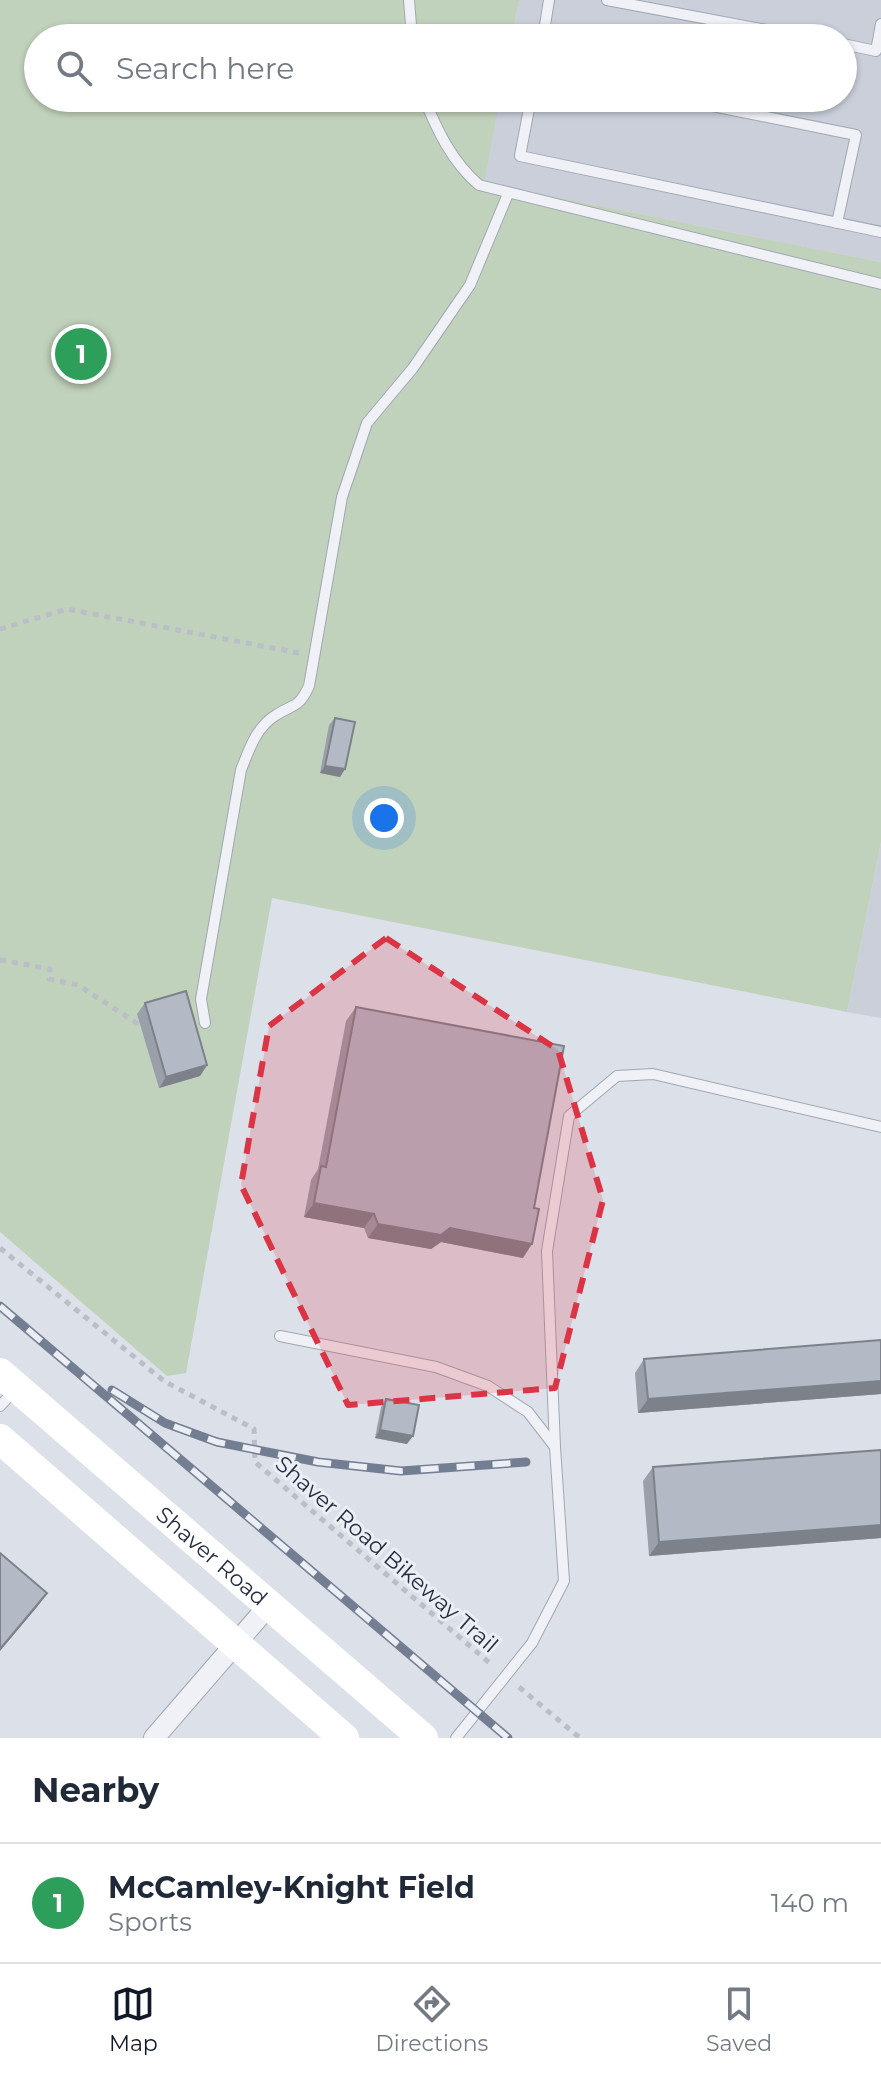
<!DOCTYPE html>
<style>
:root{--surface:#fff;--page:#f2f2f3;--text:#1f2937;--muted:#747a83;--line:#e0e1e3;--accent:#111827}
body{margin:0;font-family:Montserrat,sans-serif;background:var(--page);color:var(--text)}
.you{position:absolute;left:384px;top:818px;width:28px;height:28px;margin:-20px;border:6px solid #fff;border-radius:50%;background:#1a73e8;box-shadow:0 0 0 12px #1a73e833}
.badge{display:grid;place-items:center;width:52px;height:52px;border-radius:50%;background:var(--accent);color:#fff;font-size:26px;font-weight:700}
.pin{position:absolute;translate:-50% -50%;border:4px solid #fff;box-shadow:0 2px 8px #0006}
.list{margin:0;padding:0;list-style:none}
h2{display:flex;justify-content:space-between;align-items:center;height:104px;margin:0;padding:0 32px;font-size:34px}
h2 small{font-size:26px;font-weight:400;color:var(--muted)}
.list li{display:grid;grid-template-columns:52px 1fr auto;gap:24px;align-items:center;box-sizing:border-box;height:120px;padding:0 32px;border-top:2px solid var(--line)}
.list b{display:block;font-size:30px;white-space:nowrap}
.list p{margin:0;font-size:26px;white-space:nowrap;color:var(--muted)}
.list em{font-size:26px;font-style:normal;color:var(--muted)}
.icon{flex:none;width:44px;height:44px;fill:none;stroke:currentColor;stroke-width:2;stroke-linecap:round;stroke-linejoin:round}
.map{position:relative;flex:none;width:881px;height:1738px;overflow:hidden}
.search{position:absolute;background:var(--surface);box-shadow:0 2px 6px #0004;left:24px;right:24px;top:24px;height:88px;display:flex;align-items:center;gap:20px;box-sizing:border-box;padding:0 28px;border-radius:44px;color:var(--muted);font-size:30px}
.sheet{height:224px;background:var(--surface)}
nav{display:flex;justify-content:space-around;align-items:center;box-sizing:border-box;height:112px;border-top:2px solid var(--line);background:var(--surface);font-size:22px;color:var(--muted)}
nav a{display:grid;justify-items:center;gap:4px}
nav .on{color:var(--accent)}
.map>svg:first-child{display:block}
</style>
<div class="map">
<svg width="881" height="1738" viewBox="0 0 881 1738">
<rect width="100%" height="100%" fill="#dce0e8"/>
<g fill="#cacfda">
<polygon points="519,0 881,0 881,262 483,183 500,98 843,98 843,38 512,38"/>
<polygon points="881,842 881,1018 847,1012"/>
</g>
<polygon fill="#c1d2bc" points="0,0 519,0 512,38 38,38 38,98 500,98 484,183 881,262 881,842 847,1012 272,898 186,1373 167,1376 0,1232"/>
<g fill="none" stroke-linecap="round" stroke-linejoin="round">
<defs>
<g id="lane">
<polyline points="409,0 412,38"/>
<polyline points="607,0 809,38"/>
<polyline points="543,38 549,0"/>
<polyline points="843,44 876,51 881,24"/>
<path d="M424,98C437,130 452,162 479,185L881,284"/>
<polyline points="531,98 520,156 881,232"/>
<polyline points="673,98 856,135 837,223"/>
<path d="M205,1023L201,999L241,770C249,750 256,727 276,715C295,703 298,709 309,686L342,497L367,423L413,368L470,285L508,194"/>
<polyline points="280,1336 436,1367 488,1386 528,1412 555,1447 564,1581 532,1643 456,1738"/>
<polyline points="0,1406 16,1389"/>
<polyline points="555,1447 547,1251 569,1116 617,1076 653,1074 881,1127"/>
</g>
<polyline id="street" points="154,1738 270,1604"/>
</defs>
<use href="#lane" stroke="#a1a7b2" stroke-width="12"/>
<use href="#street" stroke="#a1a7b2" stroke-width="22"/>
<g stroke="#babec6" stroke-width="5" stroke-dasharray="6 6" stroke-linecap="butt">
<polyline points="0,629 67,609 299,653"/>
<polyline points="0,960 50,969 49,979 78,985 138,1024"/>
<polyline points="0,1248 164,1381 254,1429 255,1462 492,1665"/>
<polyline points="519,1687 580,1738"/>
</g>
<use href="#lane" stroke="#eff1f6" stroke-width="10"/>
<use href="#street" stroke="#eff1f6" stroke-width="20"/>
<g stroke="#fff" stroke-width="30">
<path id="s1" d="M0,1373L423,1738"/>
<polyline points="0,1439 344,1738"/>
</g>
<defs>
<g id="rail">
<polyline points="0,1306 508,1738"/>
<polyline points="112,1390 165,1423 217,1442 318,1462 401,1471 526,1462"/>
</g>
</defs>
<use href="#rail" stroke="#747e93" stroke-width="9"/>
<use href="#rail" stroke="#ebeff5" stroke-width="6" stroke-dasharray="18" stroke-linecap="butt"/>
</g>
<g fill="#9a9fa9">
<polygon points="335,718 345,769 340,777 320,773 329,725"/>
<polygon points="145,1003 207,1065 200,1076 159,1088 137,1014"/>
<polygon points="356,1007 523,1258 441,1242 431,1249 368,1238 364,1228 304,1217 311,1180 318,1169 346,1021"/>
<polygon points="881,1340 881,1394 638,1413 635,1373 644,1359"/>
<polygon points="386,1399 407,1444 375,1438 381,1407"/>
<polygon points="881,1450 881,1538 649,1556 643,1481 653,1467"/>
</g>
<g fill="#7d828a">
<polygon points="325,766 345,769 340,777 320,773"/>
<polygon points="207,1065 200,1076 159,1088 166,1077"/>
<polygon points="314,1203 374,1214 364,1228 304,1217"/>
<polygon points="378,1224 450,1228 532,1244 523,1258 441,1242 431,1249 368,1238"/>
<polygon points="881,1381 881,1394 638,1413 648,1399"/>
<polygon points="380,1430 413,1436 407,1444 375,1438"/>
<polygon points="881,1525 881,1538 649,1556 659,1542"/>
<polygon points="47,1593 37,1607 0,1651 0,1649"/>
</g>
<g fill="#b3b9c5" stroke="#7d828a" stroke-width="2">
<polygon points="335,718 355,722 345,769 325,766"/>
<polygon points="186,991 207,1065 166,1077 145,1003"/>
<polygon points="356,1007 564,1046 534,1208 539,1209 532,1244 450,1228 441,1235 378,1224 374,1214 314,1203 321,1166 326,1167"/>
<polygon points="881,1340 881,1381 648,1399 644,1359"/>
<polygon points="386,1399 419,1405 413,1436 380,1430"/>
<polygon points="881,1450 881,1525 659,1542 653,1467"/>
<polygon points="0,1553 47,1593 0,1649"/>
</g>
<path fill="#da3445" fill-opacity="0.2" stroke="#da3445" stroke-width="6" stroke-dasharray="16 10" stroke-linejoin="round" d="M386,938L558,1050L603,1200L555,1388L348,1405L241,1185L269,1026Z"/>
<g text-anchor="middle" stroke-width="6" stroke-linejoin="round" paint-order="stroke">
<g font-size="22" fill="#242d3f" stroke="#ebeff5">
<text transform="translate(387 1554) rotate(41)" y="8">Shaver Road Bikeway Trail</text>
<text dy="8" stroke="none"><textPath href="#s1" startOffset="280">Shaver Road</textPath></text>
</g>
</g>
</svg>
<div class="you"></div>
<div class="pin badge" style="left:81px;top:354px;background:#2e9e5b">1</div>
<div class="search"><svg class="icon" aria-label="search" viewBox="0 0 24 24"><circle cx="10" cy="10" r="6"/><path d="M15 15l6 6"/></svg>Search here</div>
</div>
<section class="sheet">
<h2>Nearby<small></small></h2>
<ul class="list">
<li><span class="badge" style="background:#2e9e5b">1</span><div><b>McCamley-Knight Field</b><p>Sports</p></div><em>140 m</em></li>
</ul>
</section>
<nav>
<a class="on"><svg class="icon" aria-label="map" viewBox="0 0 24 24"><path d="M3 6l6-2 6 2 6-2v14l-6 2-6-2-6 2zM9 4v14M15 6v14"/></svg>Map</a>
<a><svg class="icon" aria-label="directions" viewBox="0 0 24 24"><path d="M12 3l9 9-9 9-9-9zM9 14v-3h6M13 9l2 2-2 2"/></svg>Directions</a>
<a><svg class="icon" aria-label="saved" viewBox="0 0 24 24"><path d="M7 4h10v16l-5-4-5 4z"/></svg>Saved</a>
</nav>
